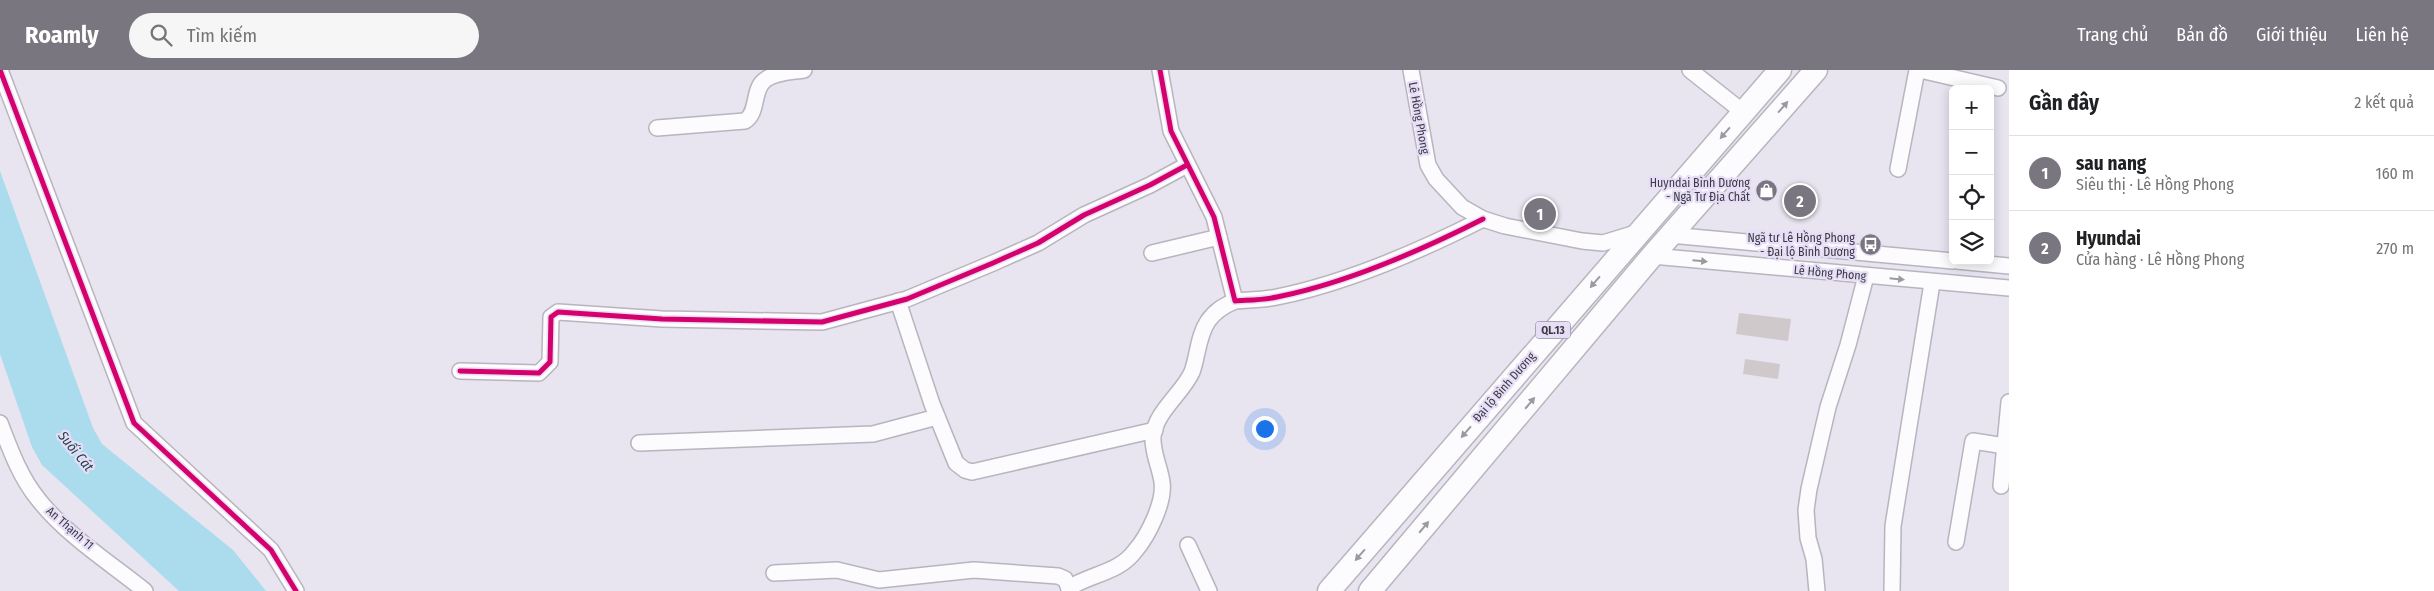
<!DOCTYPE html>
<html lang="vi">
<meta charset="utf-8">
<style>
:root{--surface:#fff;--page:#f6f6f6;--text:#202124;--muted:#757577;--line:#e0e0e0;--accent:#797680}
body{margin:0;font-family:"Fira Sans Condensed",sans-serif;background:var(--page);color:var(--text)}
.controls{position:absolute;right:15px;top:15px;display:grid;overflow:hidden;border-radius:8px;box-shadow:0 2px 12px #0003}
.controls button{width:45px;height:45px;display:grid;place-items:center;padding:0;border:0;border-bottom:1px solid var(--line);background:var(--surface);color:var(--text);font:25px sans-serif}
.you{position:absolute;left:1264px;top:358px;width:18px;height:18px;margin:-12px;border:4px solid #fff;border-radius:50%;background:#1a73e8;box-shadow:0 0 0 8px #1a73e833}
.badge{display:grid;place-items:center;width:32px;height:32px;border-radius:50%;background:var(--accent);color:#fff;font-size:16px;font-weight:700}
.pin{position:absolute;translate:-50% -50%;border:2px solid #fff;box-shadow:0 1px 5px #0006}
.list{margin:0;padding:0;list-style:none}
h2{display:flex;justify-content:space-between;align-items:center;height:65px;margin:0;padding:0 20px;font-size:21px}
h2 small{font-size:16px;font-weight:400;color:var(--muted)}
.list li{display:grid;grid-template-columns:32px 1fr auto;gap:15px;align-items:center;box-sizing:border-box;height:75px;padding:0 20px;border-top:1px solid var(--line)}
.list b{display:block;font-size:19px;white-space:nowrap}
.list p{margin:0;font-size:16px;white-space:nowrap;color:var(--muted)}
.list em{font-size:16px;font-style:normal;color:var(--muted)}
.icon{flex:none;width:28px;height:28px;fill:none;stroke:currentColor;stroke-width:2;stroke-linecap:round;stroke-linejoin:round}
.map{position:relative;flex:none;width:2009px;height:521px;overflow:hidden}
header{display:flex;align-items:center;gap:30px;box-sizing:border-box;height:70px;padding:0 25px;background:var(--accent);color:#fff}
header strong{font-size:24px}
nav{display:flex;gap:28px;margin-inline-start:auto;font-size:18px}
.search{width:350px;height:45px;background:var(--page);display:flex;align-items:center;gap:12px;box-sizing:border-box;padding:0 18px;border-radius:28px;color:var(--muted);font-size:19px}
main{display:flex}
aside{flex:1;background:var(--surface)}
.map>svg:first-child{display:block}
</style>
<header>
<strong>Roamly</strong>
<div class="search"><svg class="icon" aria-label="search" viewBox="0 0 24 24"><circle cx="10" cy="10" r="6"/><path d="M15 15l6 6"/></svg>Tìm kiếm</div>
<nav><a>Trang chủ</a><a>Bản đồ</a><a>Giới thiệu</a><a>Liên hệ</a></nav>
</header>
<main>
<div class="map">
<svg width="2009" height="521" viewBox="0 0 2009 521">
<rect width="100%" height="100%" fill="#e8e4f0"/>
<polygon fill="#aadcee" points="0,101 93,358 102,374 233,480 266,521 179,521 42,395 32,377 0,284"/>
<g fill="#d0c9cc">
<polygon points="1739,243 1791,249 1788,271 1736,264"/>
<polygon points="1745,289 1780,294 1778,309 1743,304"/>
</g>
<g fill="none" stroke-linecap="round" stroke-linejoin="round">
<defs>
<g id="minor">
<polyline points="0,0 134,353 271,480 296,521"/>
<path d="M1160,0L1171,61L1214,147L1235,231C1248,230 1263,230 1277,227C1347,213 1420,181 1483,149"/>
<polyline points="1411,0 1428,95 1436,109 1462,137 1483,149 1505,156 1582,171 1603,173 1639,162"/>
<polyline points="1690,0 1743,42"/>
<polyline points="1920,0 1998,18"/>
<path d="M657,58L745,51C759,42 752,19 765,10C775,2 792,2 804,0"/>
<polyline points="1898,99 1917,0"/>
<polyline points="1670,165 1953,191"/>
<polyline points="1152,183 1219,167"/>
<polyline points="1652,186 2009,218"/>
<polyline points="1957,191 2009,196"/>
<polyline points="898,231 932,334 956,393 965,400 972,402 1155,360"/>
<polyline points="460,301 539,303 550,292 551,247 558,242 662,249 822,252 907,229 993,193 1038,173 1084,145 1150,115 1187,95"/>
<path d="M0,353C10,379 20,407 38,429C66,465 109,492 145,521"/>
<polyline points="639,373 873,364 937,347"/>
<polyline points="2001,416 2009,332"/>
<polyline points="1956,472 1973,371 2005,376"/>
<polyline points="1188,475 1209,521"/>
<polyline points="774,503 837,500 879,510 974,500 1058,506 1065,509 1069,518"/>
<path d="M1069,521V518C1090,504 1119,503 1135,481C1148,466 1165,432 1162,412C1160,397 1152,382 1153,367C1155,342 1182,324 1192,302C1198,285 1198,266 1208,251C1215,241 1223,236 1235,231"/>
<polyline points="1817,521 1814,489 1808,468 1806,440 1809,419 1828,337 1848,275 1866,206"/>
<polyline points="1892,521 1893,456 1932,213"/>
</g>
<g id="highway">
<polyline points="1329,521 1780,0"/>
<polyline points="1370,521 1652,186 1816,0"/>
</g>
</defs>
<use href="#minor" stroke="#b8b5be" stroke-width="18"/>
<use href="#highway" stroke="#b8b5be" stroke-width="25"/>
<use href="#minor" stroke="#fcfbfd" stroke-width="15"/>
<use href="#highway" stroke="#fcfbfd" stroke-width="22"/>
<defs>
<g id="cycleway">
<polyline points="0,0 134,353 271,480 296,521"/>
<path d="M1160,0L1171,61L1214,147L1235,231C1248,230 1263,230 1277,227C1347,213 1420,181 1483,149"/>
<polyline points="460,301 539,303 550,292 551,247 558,242 662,249 822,252 907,229 993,193 1038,173 1084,145 1150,115 1187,95"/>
</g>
</defs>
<use href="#cycleway" stroke="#e6def6" stroke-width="8"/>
<use href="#cycleway" stroke="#d6006c" stroke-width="5"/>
</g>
<defs><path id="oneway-solid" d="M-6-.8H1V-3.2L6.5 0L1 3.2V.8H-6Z" transform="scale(1.25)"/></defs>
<g fill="#9c9aa0">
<use href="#oneway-solid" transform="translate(1783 37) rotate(-49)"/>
<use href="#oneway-solid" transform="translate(1725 63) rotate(131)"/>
<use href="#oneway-solid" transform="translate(1700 191) rotate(5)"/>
<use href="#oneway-solid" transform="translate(1897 209) rotate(6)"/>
<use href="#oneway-solid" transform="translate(1595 212) rotate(131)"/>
<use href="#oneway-solid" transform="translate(1530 333) rotate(-50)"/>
<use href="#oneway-solid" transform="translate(1466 362) rotate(131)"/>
<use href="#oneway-solid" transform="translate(1424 457) rotate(-50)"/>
<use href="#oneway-solid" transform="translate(1360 485) rotate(131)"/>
</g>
<defs>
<symbol id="shop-disc" viewBox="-11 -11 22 22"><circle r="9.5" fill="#797680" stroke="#e6def6"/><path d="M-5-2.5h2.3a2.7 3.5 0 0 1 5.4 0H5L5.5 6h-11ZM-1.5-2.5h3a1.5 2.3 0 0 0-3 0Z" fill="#fff"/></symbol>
<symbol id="bus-disc" viewBox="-11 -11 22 22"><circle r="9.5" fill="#797680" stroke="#e6def6"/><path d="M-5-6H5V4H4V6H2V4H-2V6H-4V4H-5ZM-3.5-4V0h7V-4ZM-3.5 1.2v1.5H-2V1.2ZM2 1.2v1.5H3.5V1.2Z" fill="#fff"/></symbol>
</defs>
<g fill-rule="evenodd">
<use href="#shop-disc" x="1754" y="108" width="25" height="25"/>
<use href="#bus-disc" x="1858" y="162" width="25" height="25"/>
</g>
<g text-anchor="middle" stroke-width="4.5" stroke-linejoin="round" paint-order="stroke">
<rect fill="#e6def6" stroke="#706b79" stroke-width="1" x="1535.5" y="251.5" width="35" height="17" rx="4"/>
<g font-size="11" font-weight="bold" fill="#3d3a44">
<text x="1553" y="264">QL.13</text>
</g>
<g font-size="12" fill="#3d3a44" stroke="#e6def6">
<text transform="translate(1419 48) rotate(80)" y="4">Lê Hồng Phong</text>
<text transform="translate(1830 203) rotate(5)" y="4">Lê Hồng Phong</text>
<text transform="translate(1504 317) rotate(-49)" y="4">Đại lộ Bình Dương</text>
<text transform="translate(70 458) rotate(41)" y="4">An Thạnh 11</text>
</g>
<g font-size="12" fill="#3d3a44" stroke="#e6def6" text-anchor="end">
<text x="1750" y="117">Huyndai Bình Dương<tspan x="1750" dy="14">- Ngã Tư Địa Chất</tspan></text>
<text x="1855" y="172">Ngã tư Lê Hồng Phong<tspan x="1855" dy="14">- Đại lộ Bình Dương</tspan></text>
</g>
<g font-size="14" font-style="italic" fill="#1c3f48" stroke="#e6def6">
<text transform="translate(76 381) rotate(51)" y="5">Suối Cát</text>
</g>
</g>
</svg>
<div class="controls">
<button>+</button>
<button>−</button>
<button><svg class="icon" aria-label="locate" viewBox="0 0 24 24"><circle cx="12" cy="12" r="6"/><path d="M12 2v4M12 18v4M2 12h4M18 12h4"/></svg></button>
<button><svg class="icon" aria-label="layers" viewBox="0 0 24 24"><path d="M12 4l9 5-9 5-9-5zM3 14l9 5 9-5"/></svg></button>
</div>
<div class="you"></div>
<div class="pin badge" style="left:1540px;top:144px">1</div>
<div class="pin badge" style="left:1800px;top:131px">2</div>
</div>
<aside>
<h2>Gần đây<small>2 kết quả</small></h2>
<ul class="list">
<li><span class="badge">1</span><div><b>sau nang</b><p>Siêu thị · Lê Hồng Phong</p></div><em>160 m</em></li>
<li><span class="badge">2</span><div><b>Hyundai</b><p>Cửa hàng · Lê Hồng Phong</p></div><em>270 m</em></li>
</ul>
</aside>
</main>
